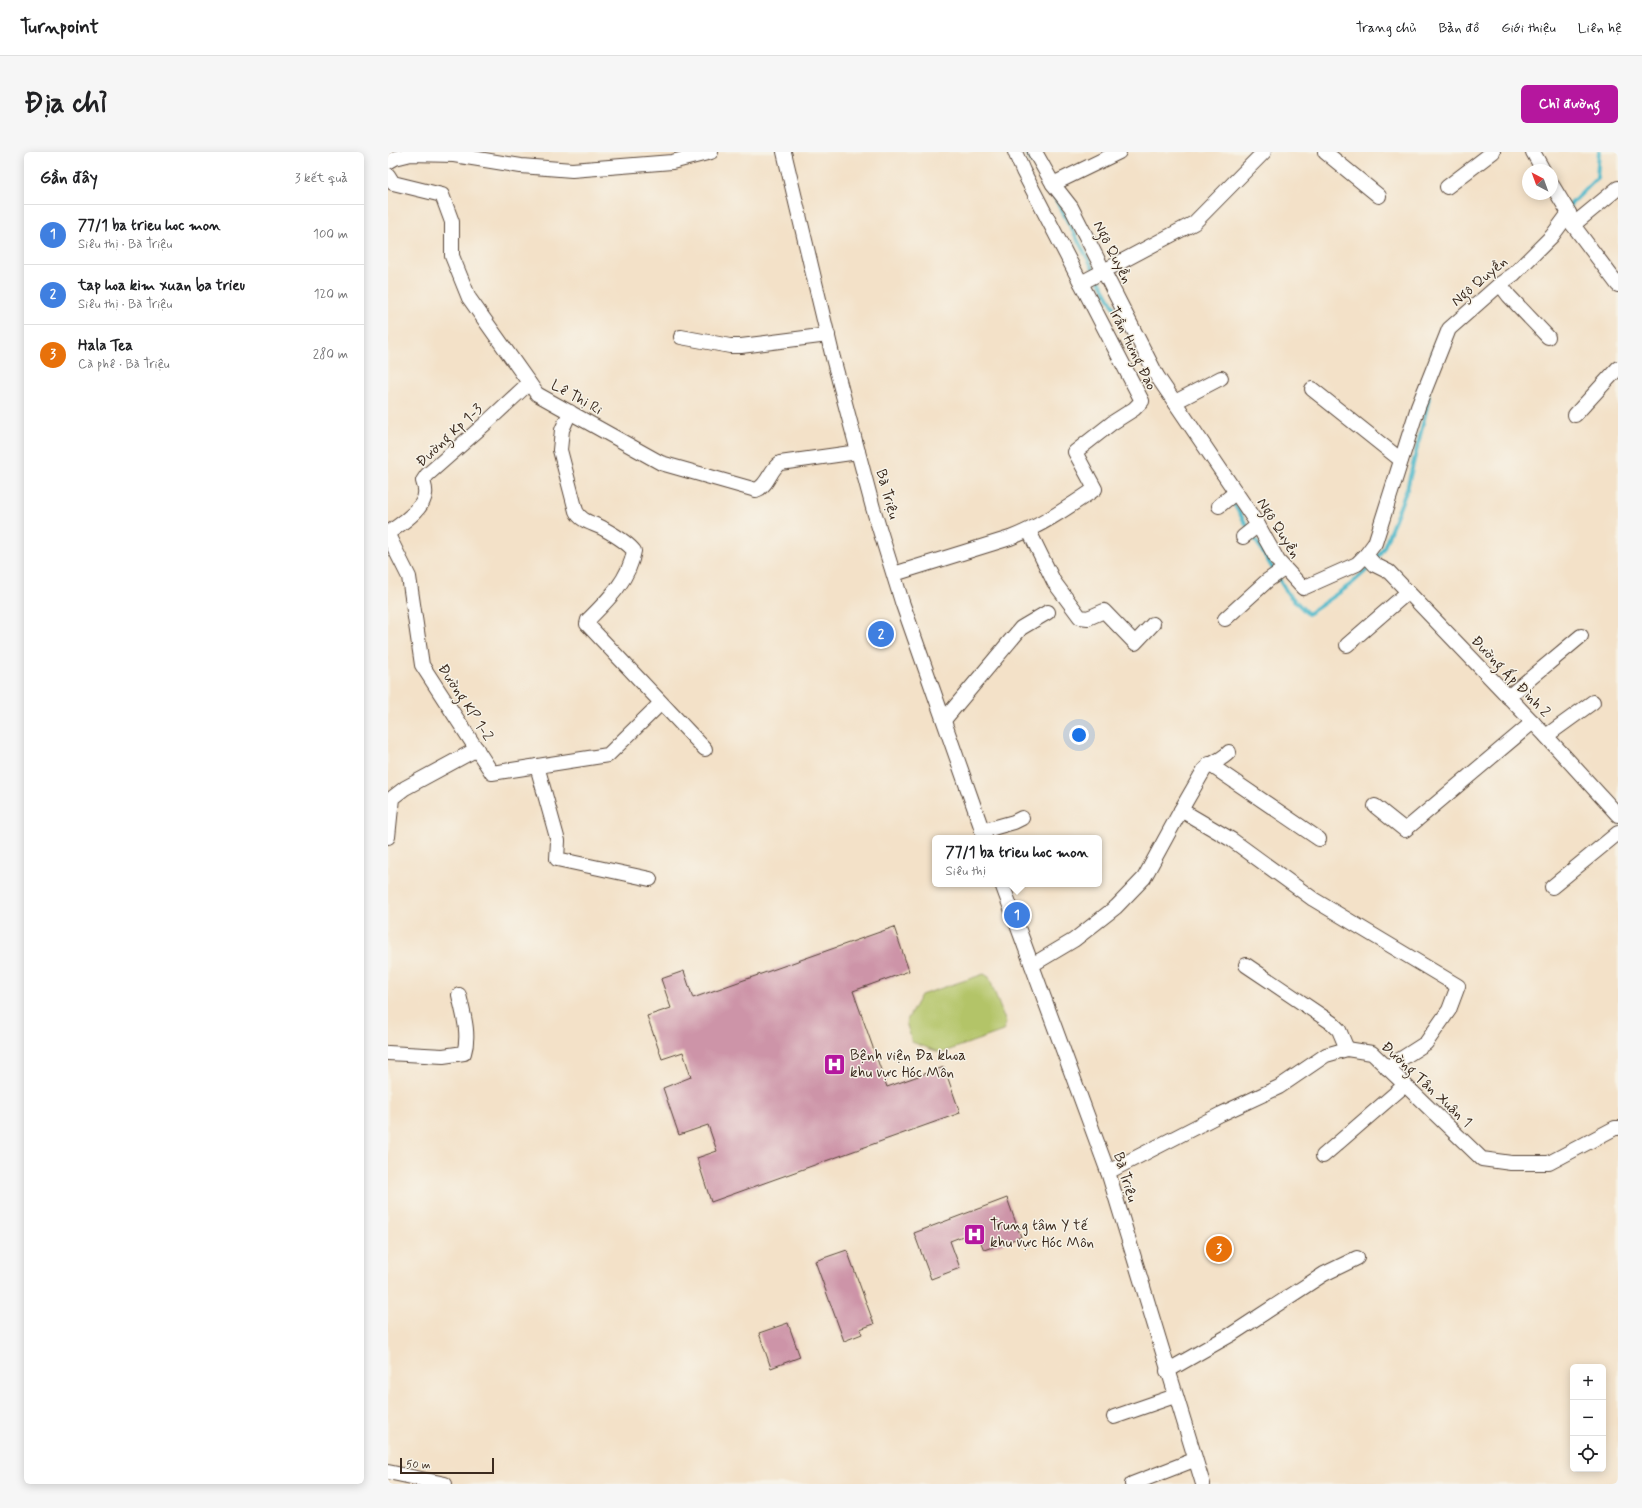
<!DOCTYPE html>
<html lang="vi">
<meta charset="utf-8">
<style>
:root{--surface:#fff;--page:#f6f6f6;--text:#202124;--muted:#757577;--line:#e0e0e0;--accent:#b5179e}
body{margin:0;font-family:Mynerve,sans-serif;background:var(--page);color:var(--text)}
.controls{position:absolute;right:12px;bottom:12px;display:grid;overflow:hidden;border-radius:6px;box-shadow:0 2px 10px #0003}
.controls button{width:36px;height:36px;display:grid;place-items:center;padding:0;border:0;border-bottom:1px solid var(--line);background:var(--surface);color:var(--text);font:20px sans-serif}
.compass{position:absolute;left:1134px;top:12px;width:36px;height:36px;border-radius:50%;background:var(--surface);box-shadow:0 2px 10px #0003;rotate:319deg}
.scale{position:absolute;left:12px;bottom:10px;width:94px;box-sizing:border-box;padding-left:4px;border:2px solid #3b2a1e;border-top:0;font-size:11px;line-height:14px;white-space:nowrap;color:#3b2a1e;-webkit-text-stroke:3px #f7f3e8;paint-order:stroke}
.you{position:absolute;left:691px;top:583px;width:14px;height:14px;margin:-10px;border:3px solid #fff;border-radius:50%;background:#1a73e8;box-shadow:0 0 0 6px #1a73e833}
.badge{display:grid;place-items:center;width:26px;height:26px;border-radius:50%;background:var(--accent);color:#fff;font-size:13px;font-weight:700}
.pin{position:absolute;translate:-50% -50%;border:2px solid #fff;box-shadow:0 1px 4px #0006}
.popup{position:absolute;left:544px;top:683px;width:170px;height:52px;box-sizing:border-box;display:grid;place-content:center;border-radius:6px;background:var(--surface);filter:drop-shadow(0 1px 3px #0005);font-size:13px;white-space:nowrap;color:var(--muted)}
.popup b{font-size:15px;color:var(--text)}
.popup::after{content:'';position:absolute;left:50%;top:100%;margin-left:-8px;border:8px solid transparent;border-top-color:var(--surface)}
.list{margin:0;padding:0;list-style:none}
h2{display:flex;justify-content:space-between;align-items:center;height:52px;margin:0;padding:0 16px;font-size:17px}
h2 small{font-size:13px;font-weight:400;color:var(--muted)}
.list li{display:grid;grid-template-columns:26px 1fr auto;gap:12px;align-items:center;box-sizing:border-box;height:60px;padding:0 16px;border-top:1px solid var(--line)}
.list b{display:block;font-size:15px;white-space:nowrap}
.list p{margin:0;font-size:13px;white-space:nowrap;color:var(--muted)}
.list em{font-size:13px;font-style:normal;color:var(--muted)}
.icon{flex:none;width:22px;height:22px;fill:none;stroke:currentColor;stroke-width:2;stroke-linecap:round;stroke-linejoin:round}
.map{position:relative;flex:none;width:1230px;height:1332px;overflow:hidden;border-radius:6px}
header{display:flex;align-items:center;gap:24px;box-sizing:border-box;height:56px;padding:0 20px;background:var(--surface);border-bottom:1px solid var(--line)}
header strong{font-size:19px}
nav{display:flex;gap:22px;margin-inline-start:auto;font-size:14px}
.intro{display:flex;align-items:center;justify-content:space-between;box-sizing:border-box;height:96px;padding:0 24px}
h1{margin:0;font-size:28px}
.button{padding:10px 18px;border-radius:6px;background:var(--accent);color:#fff;font-size:14px;font-weight:700}
main{display:flex;gap:24px;padding:0 24px}
aside{flex:1;background:var(--surface);border-radius:6px;box-shadow:0 2px 10px #0003}
.map>svg:first-child{display:block}
</style>
<header>
<strong>Turnpoint</strong>
<nav><a>Trang chủ</a><a>Bản đồ</a><a>Giới thiệu</a><a>Liên hệ</a></nav>
</header>
<div class="intro"><h1>Địa chỉ</h1><a class="button">Chỉ đường</a></div>
<main>
<aside>
<h2>Gần đây<small>3 kết quả</small></h2>
<ul class="list">
<li><span class="badge" style="background:#3f7fe0">1</span><div><b>77/1 ba trieu hoc mon</b><p>Siêu thị · Bà Triệu</p></div><em>100 m</em></li>
<li><span class="badge" style="background:#3f7fe0">2</span><div><b>tap hoa kim xuan ba trieu</b><p>Siêu thị · Bà Triệu</p></div><em>120 m</em></li>
<li><span class="badge" style="background:#e8710a">3</span><div><b>Hala Tea</b><p>Cà phê · Bà Triệu</p></div><em>280 m</em></li>
</ul>
</aside>
<div class="map">
<svg width="1230" height="1332" viewBox="0 0 1230 1332">
<rect width="100%" height="100%" fill="#f7f3e8"/>
<filter id="ink" filterUnits="userSpaceOnUse"><feTurbulence type="fractalNoise" baseFrequency=".025" numOctaves="2"/><feDisplacementMap in="SourceGraphic" scale="8" xChannelSelector="R" yChannelSelector="G"/><feConvolveMatrix kernelMatrix="1 2 1 2 8 2 1 2 1" color-interpolation-filters="sRGB"/></filter>
<filter id="wash" filterUnits="userSpaceOnUse"><feTurbulence type="fractalNoise" baseFrequency=".012" numOctaves="4" result="noise"/><feDisplacementMap in="SourceGraphic" scale="16" xChannelSelector="R" yChannelSelector="G"/><feGaussianBlur stdDeviation="0.9" result="paint"/><feColorMatrix in="noise" values="0 0 0 0 0 0 0 0 0 0 0 0 0 0 0 0 0 1.4 0 .05"/><feComposite in="paint" operator="in"/></filter>
<g filter="url(#wash)">
<rect width="100%" height="100%" fill="#f3e1c8"/>
<polygon fill="#b3c467" stroke="#777742" points="596,822 601,825 618,871 615,879 553,901 524,890 518,870 533,843"/>
<g fill="none" stroke-linecap="round" stroke-linejoin="round">
<g stroke="#4cb7c9" stroke-width="4">
<polyline points="638,0 645,11"/>
<polyline points="666,44 728,159"/>
<polyline points="1180,55 1209,26 1211,0"/>
<polyline points="1044,202 1052,184"/>
<polyline points="843,347 900,442 920,462 962,433 985,412 996,395 1019,337 1041,247 1040,241"/>
</g>
</g>
<g id="blocks">
<g fill="#cd94a8">
<polygon points="506,775 521,819 465,839 499,935 556,915 572,961 323,1050 309,1006 329,999 320,973 291,983 275,936 303,925 295,900 274,907 259,864 283,856 273,827 296,819 305,846"/>
<polygon points="619,1046 633,1085 596,1098 588,1079 562,1089 572,1116 543,1127 526,1081"/>
<polygon points="459,1098 486,1172 472,1177 474,1182 456,1189 427,1109"/>
<polygon points="400,1171 412,1205 383,1216 371,1181"/>
</g>
</g>
</g>
<g filter="url(#ink)">
<use href="#blocks" fill-opacity="0" stroke="#574538" stroke-width="1"/>
<g fill="none" stroke-linecap="round" stroke-linejoin="round">
<defs>
<g id="minor">
<polyline points="396,0 445,206 485,356 514,450 597,686"/>
<polyline points="647,0 665,32 683,55 769,224 870,373 890,409 915,436 969,412 978,403 987,391 1030,255 1061,177 1112,132 1126,122 1164,84 1181,61"/>
<polyline points="937,0 991,44"/>
<polyline points="1145,0 1155,18"/>
<polyline points="0,10 7,6 23,2 66,3 133,14 184,18 284,10 323,0"/>
<path d="M0,23L5,31L54,43L64,70V104L81,146L149,242L273,311L368,338C380,334 382,317 392,311L470,300"/>
<polyline points="665,32 731,0"/>
<polyline points="1164,33 1181,61 1185,73 1230,133"/>
<polyline points="1059,35 1105,0"/>
<polyline points="1185,73 1230,36"/>
<polyline points="693,131 806,71 876,0"/>
<polyline points="1112,132 1121,144 1160,185"/>
<polyline points="293,185 342,194 353,194 440,183"/>
<polyline points="924,237 1013,308"/>
<polyline points="787,250 833,226"/>
<path d="M182,260L174,278L172,298L188,359C193,370 206,371 216,377C225,382 240,391 246,399C241,428 220,448 200,468L199,472L317,597"/>
<polyline points="1187,263 1230,216"/>
<polyline points="831,354 848,340"/>
<polyline points="641,379 666,430 692,465 700,466 716,459 747,491 765,472"/>
<path d="M0,381C12,373 36,357 37,342C38,337 36,333 35,329L39,323L98,271L141,231"/>
<polyline points="0,383 21,425 34,513 104,621 220,603 273,551"/>
<polyline points="855,385 870,373"/>
<polyline points="978,403 987,413 1001,420 1158,584 1230,663"/>
<path d="M506,422L622,386C653,374 679,356 707,337L687,300L724,271L746,257L754,249L635,19L627,0"/>
<polyline points="837,467 880,428 896,417"/>
<polyline points="959,493 1020,440"/>
<polyline points="1120,545 1193,484"/>
<polyline points="556,568 633,476 660,460"/>
<polyline points="1158,584 1205,550"/>
<polyline points="821,612 931,687"/>
<polyline points="149,614 170,689 169,707 262,727"/>
<polyline points="987,654 1017,678 1145,570"/>
<path d="M793,658L816,618C824,610 834,608 841,600"/>
<polyline points="594,679 626,670 634,666"/>
<polyline points="0,685 4,646 17,636 89,597"/>
<polyline points="614,732 720,1020 815,1332"/>
<polyline points="1164,735 1230,681"/>
<polyline points="644,813 686,788 728,755 756,726 793,658 844,688 925,747 1070,834 1061,858 1038,891 999,916"/>
<polyline points="858,813 944,871 951,878 959,897"/>
<path d="M0,901L55,904L76,901C82,882 75,861 71,843"/>
<polyline points="935,1004 1017,933"/>
<polyline points="720,1020 833,962 891,935 938,903 959,897 984,901 1094,1007 1123,1011 1161,1011 1227,976 1230,976"/>
<polyline points="779,1219 844,1182 936,1122 969,1106"/>
<polyline points="726,1265 787,1244"/>
<polyline points="0,1320 57,1332"/>
<polyline points="744,1332 806,1308"/>
</g>
</defs>
<use href="#minor" stroke="#574538" stroke-width="16"/>
<use href="#minor" stroke="#fff" stroke-width="14"/>
</g>
</g>
<defs>
<symbol id="hospital-square" viewBox="-11 -11 22 22"><rect x="-9" y="-9" width="18" height="18" rx="4" fill="#b5179e" stroke="#f7f3e8"/><path d="M-5-5h3v3.5h4V-5h3V5h-3V1.5h-4V5h-3Z" fill="#fff"/></symbol>
</defs>
<g fill-rule="evenodd">
<use href="#hospital-square" x="434" y="900" width="25" height="25"/>
<use href="#hospital-square" x="574" y="1070" width="25" height="25"/>
</g>
<g text-anchor="middle" stroke-width="3" stroke-linejoin="round" paint-order="stroke">
<g font-size="15" fill="#3b2a1e" stroke="#f7f3e8">
<text transform="translate(725 100) rotate(63)" y="5">Ngô Quyền</text>
<text transform="translate(1091 129) rotate(-40)" y="5">Ngô Quyền</text>
<text transform="translate(745 196) rotate(64)" y="5">Trần Hưng Đạo</text>
<text transform="translate(189 245) rotate(29)" y="5">Lê Thị Ri</text>
<text transform="translate(61 283) rotate(-43)" y="5">Đường Kp 1-3</text>
<text transform="translate(500 342) rotate(74)" y="5">Bà Triệu</text>
<text transform="translate(891 376) rotate(58)" y="5">Ngô Quyền</text>
<text transform="translate(1123 524) rotate(46)" y="5">Đường Ấp Đình 2</text>
<text transform="translate(78 550) rotate(57)" y="5">Đường KP 1-2</text>
<text transform="translate(1039 932) rotate(43)" y="5">Đường Tân Xuân 1</text>
<text transform="translate(738 1025) rotate(73)" y="5">Bà Triệu</text>
</g>
<g font-size="15" fill="#3b2a1e" stroke="#f7f3e8" text-anchor="start">
<text x="462" y="908">Bệnh viện Đa khoa<tspan x="462" dy="17">khu vực Hóc Môn</tspan></text>
<text x="602" y="1078">Trung tâm Y tế<tspan x="602" dy="17">khu vực Hóc Môn</tspan></text>
</g>
</g>
</svg>
<div class="controls">
<button>+</button>
<button>−</button>
<button><svg class="icon" aria-label="locate" viewBox="0 0 24 24"><circle cx="12" cy="12" r="6"/><path d="M12 2v4M12 18v4M2 12h4M18 12h4"/></svg></button>
</div>
<svg class="compass" viewBox="-18 -18 36 36"><path d="M0-13l5 13h-10z" fill="#e53935"/><path d="M0 13l5-13h-10z" fill="#757577"/></svg>
<div class="scale">50 m</div>
<div class="you"></div>
<div class="pin badge" style="left:629px;top:763px;background:#3f7fe0">1</div>
<div class="popup"><b>77/1 ba trieu hoc mon</b>Siêu thị</div>
<div class="pin badge" style="left:493px;top:482px;background:#3f7fe0">2</div>
<div class="pin badge" style="left:831px;top:1097px;background:#e8710a">3</div>
</div>
</main>
